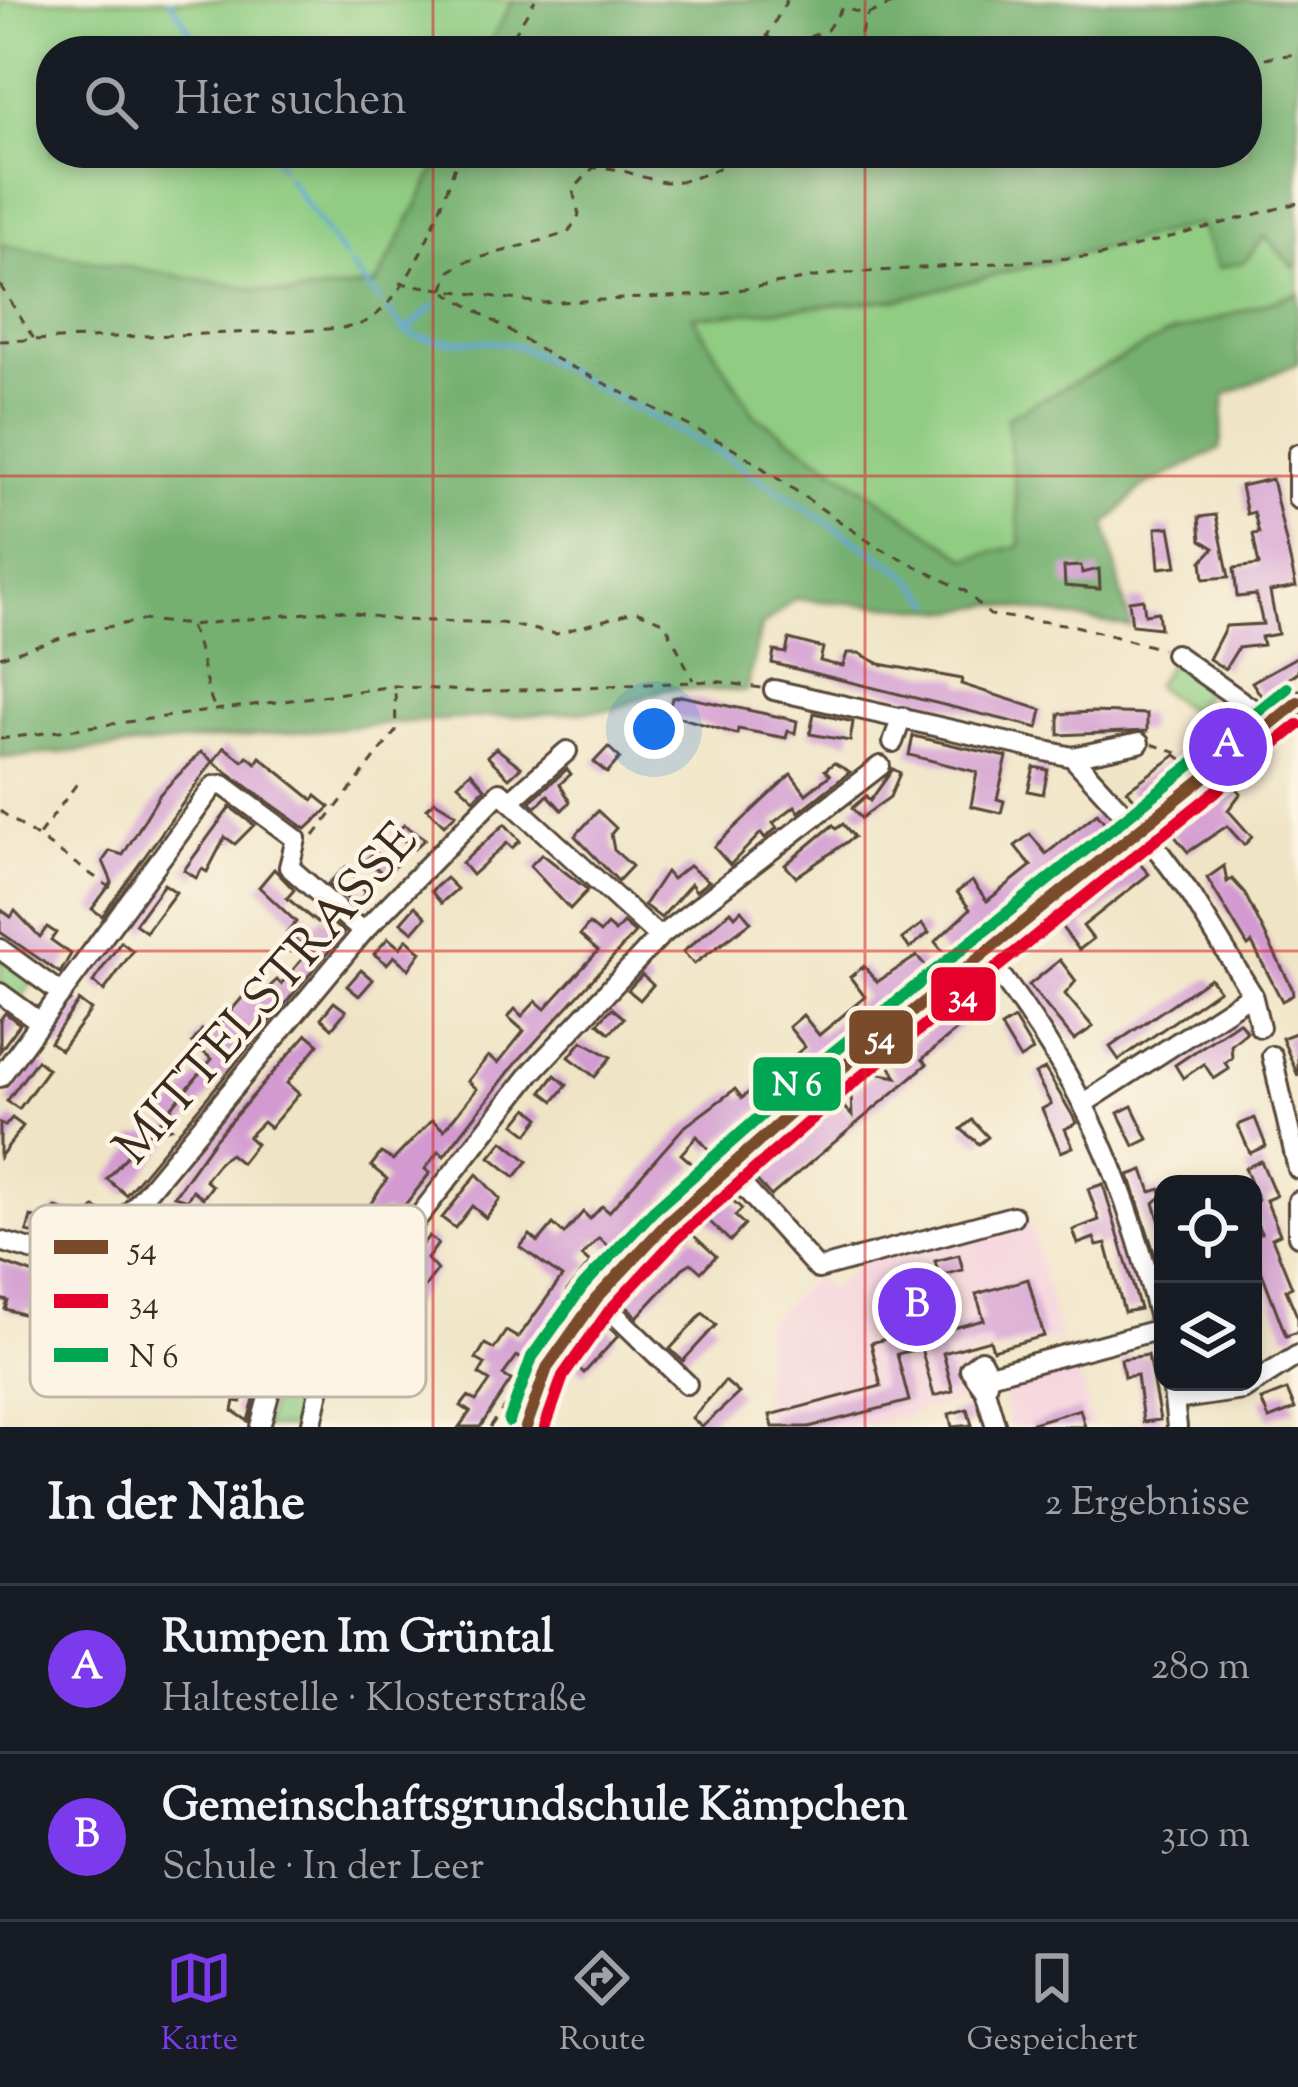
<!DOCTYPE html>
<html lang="de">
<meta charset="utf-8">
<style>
:root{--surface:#171b24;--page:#20242c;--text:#f1f3f6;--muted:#9ea1a6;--line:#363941;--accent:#7c3aed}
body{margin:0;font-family:"Sorts Mill Goudy",serif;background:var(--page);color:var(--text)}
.controls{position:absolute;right:36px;bottom:36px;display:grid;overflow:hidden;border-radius:24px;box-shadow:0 6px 18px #0003}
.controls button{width:108px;height:108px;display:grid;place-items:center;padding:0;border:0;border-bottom:3px solid var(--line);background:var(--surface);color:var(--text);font:60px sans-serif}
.you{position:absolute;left:654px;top:729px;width:42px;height:42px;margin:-30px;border:9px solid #fff;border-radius:50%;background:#1a73e8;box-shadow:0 0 0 18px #1a73e833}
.badge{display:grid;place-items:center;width:78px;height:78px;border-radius:50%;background:var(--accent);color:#fff;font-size:39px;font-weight:700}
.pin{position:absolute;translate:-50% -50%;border:6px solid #fff;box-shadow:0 3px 12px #0006}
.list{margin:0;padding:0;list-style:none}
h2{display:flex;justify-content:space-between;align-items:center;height:156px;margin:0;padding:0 48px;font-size:51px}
h2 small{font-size:39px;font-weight:400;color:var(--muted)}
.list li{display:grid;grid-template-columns:78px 1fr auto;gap:36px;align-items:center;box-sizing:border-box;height:168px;padding:0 48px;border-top:3px solid var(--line)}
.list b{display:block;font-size:45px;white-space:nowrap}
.list p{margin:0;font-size:39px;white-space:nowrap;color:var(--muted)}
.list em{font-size:39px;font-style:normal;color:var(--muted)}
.icon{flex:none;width:66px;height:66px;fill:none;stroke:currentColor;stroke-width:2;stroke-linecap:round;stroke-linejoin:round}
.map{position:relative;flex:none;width:1298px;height:1427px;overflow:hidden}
.search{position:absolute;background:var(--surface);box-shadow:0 6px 18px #0003;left:36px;right:36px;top:36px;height:132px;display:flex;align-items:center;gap:30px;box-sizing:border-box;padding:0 42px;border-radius:48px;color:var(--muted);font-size:45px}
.sheet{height:492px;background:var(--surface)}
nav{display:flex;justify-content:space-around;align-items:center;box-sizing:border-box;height:168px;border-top:3px solid var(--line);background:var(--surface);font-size:33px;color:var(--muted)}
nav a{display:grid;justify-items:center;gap:6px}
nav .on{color:var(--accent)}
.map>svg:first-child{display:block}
</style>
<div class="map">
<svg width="1298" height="1427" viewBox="0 0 1298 1427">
<rect width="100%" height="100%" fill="#fcf5e5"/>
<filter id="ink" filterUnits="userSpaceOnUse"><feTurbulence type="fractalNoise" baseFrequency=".00833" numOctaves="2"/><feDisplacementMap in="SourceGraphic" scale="24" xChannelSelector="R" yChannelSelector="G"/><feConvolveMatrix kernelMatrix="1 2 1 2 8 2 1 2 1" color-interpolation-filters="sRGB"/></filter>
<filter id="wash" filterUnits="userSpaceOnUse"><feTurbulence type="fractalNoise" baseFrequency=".004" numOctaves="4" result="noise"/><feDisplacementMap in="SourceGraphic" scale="48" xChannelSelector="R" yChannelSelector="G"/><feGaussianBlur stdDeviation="2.7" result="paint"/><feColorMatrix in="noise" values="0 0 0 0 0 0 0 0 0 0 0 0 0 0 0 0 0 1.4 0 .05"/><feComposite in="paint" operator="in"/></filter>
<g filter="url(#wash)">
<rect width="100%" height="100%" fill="#efe4c5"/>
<g fill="#f4cfdc">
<polygon points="1028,1216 1060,1338 968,1358 964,1367 972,1398 859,1427 763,1427 765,1323 815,1276 830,1291 861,1261"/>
<polygon points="1075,1362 1093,1427 1009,1427 1002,1386"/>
</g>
<g fill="#90cc82" stroke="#667b50" stroke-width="3">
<polygon points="0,0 513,0 485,51 51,51 51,153 444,153 376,285 289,295 0,245"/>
<polygon points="1200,223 1265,236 1293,267 1298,264 1298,293 1166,335 1021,546 968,559 755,415 693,317 900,299"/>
<polygon points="1173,657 1209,689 1190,712 1155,686"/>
<polygon points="0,955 34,980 18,1002 0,989"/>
<polygon points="289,1334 316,1342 296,1427 264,1427"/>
</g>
<polygon fill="#74b070" stroke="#586d47" stroke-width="3" points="513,0 1298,0 1298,264 1294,267 1265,236 1244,262 1218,268 1199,224 900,299 693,317 755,415 968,559 1021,545 1007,417 1166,335 1298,293 1298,363 1225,395 1220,449 1141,488 1106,525 1130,627 994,604 955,611 795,599 761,627 746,691 665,689 611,710 407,722 0,758 0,245 289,295 376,285 444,153 1247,153 1247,51 485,51"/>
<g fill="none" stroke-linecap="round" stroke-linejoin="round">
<g stroke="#63a6d8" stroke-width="4.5">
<polyline points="170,0 204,51"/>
<polyline points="271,153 281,167"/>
<polyline points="287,177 344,258"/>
<polyline points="350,265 380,301"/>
<polyline points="387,309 406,331 435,305"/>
<path d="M403,330C438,350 486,334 523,348L725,456L907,574L934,603"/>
</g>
</g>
<g id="blocks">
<g fill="#d29ad1">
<polygon points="1272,479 1296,587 1270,592 1278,634 1261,637 1263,645 1238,648 1225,669 1209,659 1226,626 1263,624 1256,595 1237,597 1234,568 1259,565 1253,534 1259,533 1254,512 1247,514 1241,486"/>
<polygon points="1216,515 1229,577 1204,579 1202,561 1214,548 1201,540 1199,517"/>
<polygon points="1170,527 1177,566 1159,568 1156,528"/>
<polygon points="1081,566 1082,573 1099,569 1100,589 1065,586 1064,567"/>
<polygon points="1143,599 1145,614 1158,612 1160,628 1132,625 1129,601"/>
<polygon points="789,639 823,648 820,661 832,664 843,666 847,653 859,653 880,664 962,679 961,684 1042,710 1038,728 772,663 774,651 786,653"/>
<polygon points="1298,656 1298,672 1262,697 1252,682"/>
<polygon points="681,696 790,719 797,721 795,733 788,731 786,738 738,729 737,734 668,714 672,698"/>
<polygon points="1092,712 1147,714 1147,731 1059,735 1059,714"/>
<polygon points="814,713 853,722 850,741 810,734"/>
<polygon points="913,736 1007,757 997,799 1004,801 1001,813 971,806 977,772 909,755"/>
<polygon points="224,747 243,761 247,756 256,763 260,757 313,800 316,796 330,807 306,829 213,762"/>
<polygon points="608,747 620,758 607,773 594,762"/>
<polygon points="496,748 521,767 509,778 487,756"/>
<polygon points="201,752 213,761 102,916 92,909 112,882 103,861 110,851 123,855 160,794"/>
<polygon points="1176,755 1187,763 1139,804 1127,790"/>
<polygon points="834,763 850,772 799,812 795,806 773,823 777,828 765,838 761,833 730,865 714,847 791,774 806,794 830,775 825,770"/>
<polygon points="1034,767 1048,770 1043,794 1028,791"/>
<polygon points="567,769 571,774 560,784 570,802 562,810 548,795 536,807 530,801"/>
<polygon points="893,769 900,773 890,797 861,818 852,808 866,796 870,801"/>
<polygon points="471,772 485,788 474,799 458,784"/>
<polygon points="1233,784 1241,793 1228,810 1252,837 1244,845 1227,826 1188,852 1172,833"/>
<polygon points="435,801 456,814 444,825 427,808"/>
<polygon points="230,807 254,825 235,844 225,837 207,872 202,869 196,878 184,870"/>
<polygon points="598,811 616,828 611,834 614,850 632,866 618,881 575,836"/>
<polygon points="1097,813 1109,828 1087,846 1092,852 1084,858 1079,852 948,958 935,942 970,909 957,892 972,881 987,901 1031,866 1015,846 1030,834 1046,854"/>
<polygon points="505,824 520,841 512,848 507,843 472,875 462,863"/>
<polygon points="843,824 854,837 796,877 785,865 833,825 836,829"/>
<polygon points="404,825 425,839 414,849 396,833"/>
<polygon points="375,852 396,865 385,876 367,859"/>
<polygon points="542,854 588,890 570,909 530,866"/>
<polygon points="1139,863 1149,874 1083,926 1093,939 1079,950 1060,925"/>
<polygon points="689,866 709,881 696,891 691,884 661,918 644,905 666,872 672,879"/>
<polygon points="1224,866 1227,882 1232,879 1244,892 1292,988 1293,995 1282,1001 1252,943 1248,946 1207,878"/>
<polygon points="346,867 366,893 354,904 328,884"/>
<polygon points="274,869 294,890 287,898 317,923 323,915 344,933 126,1195 107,1179 131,1151 133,1137 171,1128 161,1120 212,1059 192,1043 202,1030 207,1034 220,1024 246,993 255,1000 277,980 281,984 309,951 287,933 296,922 259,887"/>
<polygon points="446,878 457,889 441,903 431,891"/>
<polygon points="164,884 176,892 146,932 135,924"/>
<polygon points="415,906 426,917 413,932 401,922"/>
<polygon points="0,909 11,917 15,911 40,937 47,927 56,933 51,940 71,954 60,973 0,932"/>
<polygon points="741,910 751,922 694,964 683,952 731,911 735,916"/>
<polygon points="623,923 635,933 515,1064 444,1156 439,1151 425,1169 430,1173 394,1219 384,1211 369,1231 379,1239 368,1252 363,1248 343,1274 315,1262 342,1231 349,1236 387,1179 371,1166 381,1153 393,1160 432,1120 444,1130 477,1089 468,1081 488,1056 498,1063 524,1031 508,1017 515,1009 522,1016 536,1001 545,1009 598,951 580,935 589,924 600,933 607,925 615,932"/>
<polygon points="922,924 929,933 910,948 902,939"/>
<polygon points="388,938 400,948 407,939 421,952 409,969 394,956 387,964 374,954"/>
<polygon points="121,942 133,951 104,991 93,982"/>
<polygon points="917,956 930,971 709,1150 697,1136 681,1154 695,1166 614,1252 599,1238 582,1256 590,1263 567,1291 573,1296 524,1361 517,1356 503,1375 511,1380 480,1427 459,1427 470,1412 461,1406 468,1397 476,1401 490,1381 479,1374 485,1364 476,1359 485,1344 494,1349 506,1331 518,1338 562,1277 520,1247 530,1235 538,1242 553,1224 564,1234 583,1212 590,1219 602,1206 609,1212 683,1128 735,1089 742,1098 805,1047 789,1027 803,1015 819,1035 865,997 850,977 864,966 877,982"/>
<polygon points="1060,960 1076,981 1065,994 1093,1027 1074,1040 1029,985"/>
<polygon points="361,970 373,980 359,996 347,986"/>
<polygon points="642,975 653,985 640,1000 628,990"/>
<polygon points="1210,978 1219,990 1119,1060 1110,1047"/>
<polygon points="79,1001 91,1010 61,1050 50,1042"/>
<polygon points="334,1002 346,1011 332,1028 321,1018"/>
<polygon points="957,1006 969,1020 922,1059 927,1064 771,1196 751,1174 839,1102 852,1116 851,1093 875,1073 897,1077 887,1063"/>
<polygon points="612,1008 624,1018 610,1033 598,1023"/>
<polygon points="5,1013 20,1024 0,1051 0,1020"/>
<polygon points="1014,1019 1033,1051 1020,1059 1001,1027"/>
<polygon points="1239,1022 1247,1032 1231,1045 1232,1058 1225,1063 1229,1069 1214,1079 1204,1064 1183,1078 1175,1065"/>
<polygon points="1298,1032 1298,1076 1282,1038"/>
<polygon points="307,1034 319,1044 287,1083 299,1094 270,1128 263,1122 248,1137 256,1144 241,1163 230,1154 221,1160 205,1180 212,1186 203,1198 193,1190 187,1200 174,1196 215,1139"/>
<polygon points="582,1041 611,1057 595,1077 569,1057"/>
<polygon points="37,1060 48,1069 19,1109 7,1101"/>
<polygon points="1045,1069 1077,1123 1065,1129 1073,1147 1061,1152 1042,1109 1051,1104 1035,1074"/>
<polygon points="555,1075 567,1085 554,1101 542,1092"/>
<polygon points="1132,1106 1148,1139 1134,1146 1118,1113"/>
<polygon points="528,1108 540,1118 528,1134 515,1124"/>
<polygon points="12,1118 23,1126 0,1157 0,1123 5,1126"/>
<polygon points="1255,1118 1266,1146 1250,1153 1238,1125"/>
<polygon points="972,1120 988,1137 979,1144 961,1129"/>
<polygon points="503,1141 528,1161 515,1177 490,1157"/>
<polygon points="1261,1161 1276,1196 1266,1200 1280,1234 1272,1238 1292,1287 1286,1290 1298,1318 1298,1332 1286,1336 1253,1249 1253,1236 1261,1233 1253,1215 1253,1203 1258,1200 1245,1168"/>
<polygon points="1143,1170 1151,1192 1161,1189 1163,1195 1154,1203 1163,1232 1163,1280 1129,1175"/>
<polygon points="477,1174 500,1199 486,1218 472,1206 455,1228 442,1218"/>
<polygon points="1103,1184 1140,1309 1124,1312 1106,1244 1097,1246 1094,1238 1078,1244 1073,1230 1099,1220 1088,1189"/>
<polygon points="728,1196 742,1209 735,1216 745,1225 730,1241 707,1219"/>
<polygon points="95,1207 106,1216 93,1249 27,1232 31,1217 44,1221 56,1208 86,1217"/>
<polygon points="693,1235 716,1256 701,1272 691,1263 683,1268 637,1317 624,1304"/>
<polygon points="429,1236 438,1244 427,1259 437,1270 403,1317 410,1322 403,1331 388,1320 387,1326 369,1311"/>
<polygon points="959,1255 963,1270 939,1276 935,1261"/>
<polygon points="0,1262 93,1295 84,1327 27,1309 25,1315 5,1309 8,1301 0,1299"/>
<polygon points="1028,1279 1044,1336 993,1350 990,1340 943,1353 953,1391 934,1396 921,1348 897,1354 909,1401 809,1427 773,1427 770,1415 881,1386 871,1343 932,1326 934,1333 984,1320 976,1294"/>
<polygon points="703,1313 716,1325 683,1361 670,1349"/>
<polygon points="605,1324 618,1336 584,1373 571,1360"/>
<polygon points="251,1334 270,1340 248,1421 233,1411 235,1401 241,1402 253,1352 246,1351"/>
<polygon points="1148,1355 1160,1420 1143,1422 1137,1375 1124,1377 1121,1359"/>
<polygon points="725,1381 739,1393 702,1427 692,1418"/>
<polygon points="1287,1390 1295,1409 1269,1419 1261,1400"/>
<polygon points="967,1409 972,1425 952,1427 949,1414"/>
<polygon points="1080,1409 1085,1427 1030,1427 1029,1424"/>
</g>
</g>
</g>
<g filter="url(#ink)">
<use href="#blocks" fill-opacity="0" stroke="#564637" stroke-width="3"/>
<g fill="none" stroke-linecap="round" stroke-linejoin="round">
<defs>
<g id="minor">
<polyline points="1298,454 1298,499"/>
<polyline points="1175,654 1272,723"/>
<polyline points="774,690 1072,757 1160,853 1192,896 1252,994 1260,1027"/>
<polyline points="893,742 902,717"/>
<polyline points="1072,757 1139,743"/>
<polyline points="510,801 659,937"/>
<polyline points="0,949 62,994"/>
<path d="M986,956C1084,1082 1127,1180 1163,1336"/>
<polyline points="0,993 40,1022"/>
<polyline points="1272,1056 1298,1169"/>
<polyline points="0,1077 214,786 223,785 296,839 289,867 363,932"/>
<polyline points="1086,1102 1252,994"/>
<polyline points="726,1167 818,1269 1013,1216"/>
<polyline points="1298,1201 1298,1236"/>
<polyline points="0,1241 329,1336"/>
<polyline points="111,1273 122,1222 363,932 500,792 510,801 567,751"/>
<polyline points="596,1296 687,1384"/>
<polyline points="989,1375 1161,1329"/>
<polyline points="1172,1382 1177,1427"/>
<polyline points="985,1390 989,1375 981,1360 970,1369 985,1390 996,1427"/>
<polyline points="1175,1400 1243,1390 1298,1355"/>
<polyline points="260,1427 288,1325"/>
<polyline points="311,1427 334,1325 531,1073 659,937 880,766"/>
</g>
<path id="major" d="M526,1427C536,1285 934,998 1052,903C1135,837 1215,768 1298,702"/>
</defs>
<use href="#minor" stroke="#564637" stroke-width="24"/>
<use href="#major" stroke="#564637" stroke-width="27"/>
<g stroke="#564637" stroke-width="3" stroke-dasharray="9 9" stroke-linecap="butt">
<polyline points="787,0 767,36 782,48 827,30 842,8 868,14 902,0"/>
<polyline points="504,51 535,0"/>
<polyline points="855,51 867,15"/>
<polyline points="1032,51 1034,51"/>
<polyline points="1247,60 1298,54"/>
<polyline points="399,283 539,303 708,295 834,274 1100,256 1298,203"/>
<polyline points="0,285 34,339"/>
<path d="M444,289L449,272L465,262L568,233L579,215L573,190L593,168C619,166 634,176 659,181C689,187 725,164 752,153"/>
<polyline points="446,292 556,359 735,449 874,545 965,591 990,615 1072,625 1162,649"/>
<path d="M0,341L317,330C331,328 350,329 363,323C410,302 445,198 459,153"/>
<path d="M190,627C204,654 202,682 215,708"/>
<polyline points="0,657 80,632 145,620 190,625 337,610 396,620 501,623 556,634 636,611 665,623 693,680"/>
<polyline points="0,739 395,686 476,692 715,681 761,688"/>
<polyline points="1152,744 1199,761"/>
<polyline points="0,811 115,891"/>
<polyline points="39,835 81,778"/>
<polyline points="314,836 396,731 395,688"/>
<polyline points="490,1427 518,1388"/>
</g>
<use href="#minor" stroke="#fff" stroke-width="18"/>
<use href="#major" stroke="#fbbb8d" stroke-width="21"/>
<defs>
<polyline id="bus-1" points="526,1427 547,1368 596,1299 666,1224 836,1073 1298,702"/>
<polyline id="bus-2" points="545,1427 563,1376 610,1310 678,1237 848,1087 1298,725"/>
<polyline id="bus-3" points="509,1421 532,1357 583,1286 653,1211 825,1059 1287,688"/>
</defs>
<use href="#bus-1" stroke="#fcf5e5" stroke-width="21"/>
<use href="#bus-2" stroke="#fcf5e5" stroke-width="21"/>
<use href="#bus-3" stroke="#fcf5e5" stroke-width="21"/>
<use href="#bus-1" stroke="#7a4b2a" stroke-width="12"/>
<use href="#bus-2" stroke="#e4002b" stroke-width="12"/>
<use href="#bus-3" stroke="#00a651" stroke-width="12"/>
</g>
</g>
<path fill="none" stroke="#d62828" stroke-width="3" stroke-opacity="0.55" d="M433,0V51M865,0V51M433,153V1427M865,153V1427M0,476H1298M0,951H1298"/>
<g text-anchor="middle" stroke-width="9" stroke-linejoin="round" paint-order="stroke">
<g font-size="51" fill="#3b2a1e" stroke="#fcf5e5">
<text transform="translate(264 992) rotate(-49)" y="18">MITTELSTRASSE</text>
</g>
</g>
<rect x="30" y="1205" width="396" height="192" rx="18" fill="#fcf5e5" stroke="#c2b8a9" stroke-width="3"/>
<rect x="54" y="1240" width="54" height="14" fill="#7a4b2a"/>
<rect x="54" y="1294" width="54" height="14" fill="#e4002b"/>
<rect x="54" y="1348" width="54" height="14" fill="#00a651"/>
<g font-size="33" fill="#3b2a1e">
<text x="129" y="1259">54</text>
<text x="129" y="1313">34</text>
<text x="129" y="1367">N 6</text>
</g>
<g stroke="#fcf5e5" stroke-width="4.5">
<rect x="929" y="965" width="69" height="58" rx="12" fill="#e4002b"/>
<rect x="847" y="1008" width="68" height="58" rx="12" fill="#7a4b2a"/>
<rect x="751" y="1055" width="92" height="58" rx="12" fill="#00a651"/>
</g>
<g font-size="33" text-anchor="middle" font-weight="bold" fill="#fff">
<text x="963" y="1006">34</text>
<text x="881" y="1048">54</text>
<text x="797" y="1095">N 6</text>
</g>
</svg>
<div class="controls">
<button><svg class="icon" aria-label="locate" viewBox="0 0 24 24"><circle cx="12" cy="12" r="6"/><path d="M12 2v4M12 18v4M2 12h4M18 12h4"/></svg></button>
<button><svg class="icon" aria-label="layers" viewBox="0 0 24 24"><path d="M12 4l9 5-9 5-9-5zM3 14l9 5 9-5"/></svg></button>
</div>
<div class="you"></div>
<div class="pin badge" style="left:1228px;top:747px">A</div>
<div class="pin badge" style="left:917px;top:1307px">B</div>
<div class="search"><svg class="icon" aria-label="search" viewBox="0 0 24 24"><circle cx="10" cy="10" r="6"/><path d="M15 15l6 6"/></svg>Hier suchen</div>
</div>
<section class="sheet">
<h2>In der Nähe<small>2 Ergebnisse</small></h2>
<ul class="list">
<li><span class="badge">A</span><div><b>Rumpen Im Grüntal</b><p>Haltestelle · Klosterstraße</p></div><em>280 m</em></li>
<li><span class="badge">B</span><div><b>Gemeinschaftsgrundschule Kämpchen</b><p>Schule · In der Leer</p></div><em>310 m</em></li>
</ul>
</section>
<nav>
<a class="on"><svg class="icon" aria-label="map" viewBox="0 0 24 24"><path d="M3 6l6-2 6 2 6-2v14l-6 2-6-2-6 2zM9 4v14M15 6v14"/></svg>Karte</a>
<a><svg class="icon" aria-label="directions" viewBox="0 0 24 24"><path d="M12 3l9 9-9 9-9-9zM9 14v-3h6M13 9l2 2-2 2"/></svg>Route</a>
<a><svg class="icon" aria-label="saved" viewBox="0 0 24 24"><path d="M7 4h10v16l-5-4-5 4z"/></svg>Gespeichert</a>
</nav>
